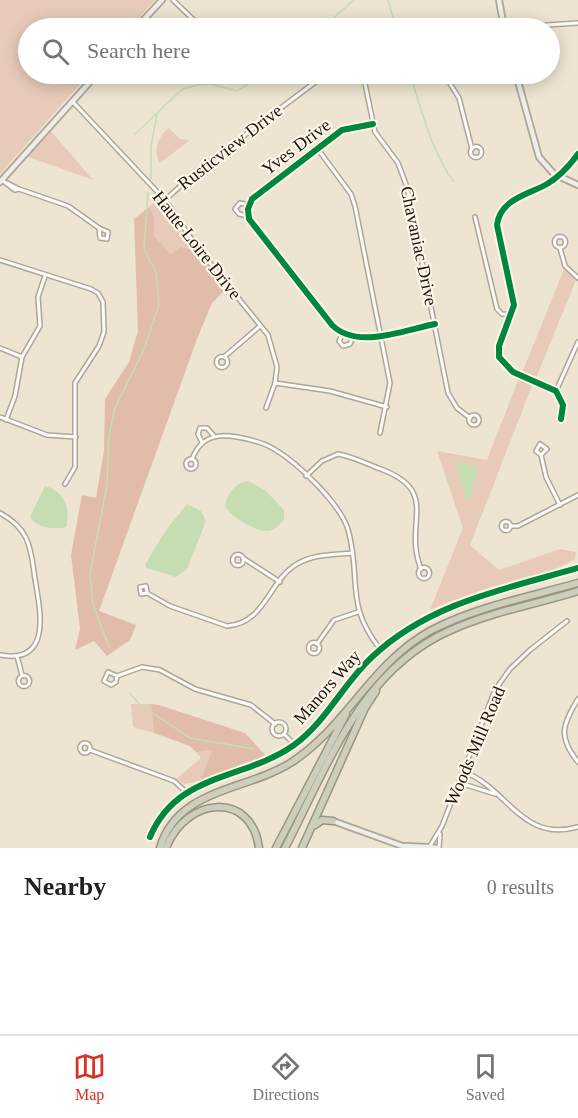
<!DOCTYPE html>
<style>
:root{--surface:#fff;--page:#f6f6f6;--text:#202124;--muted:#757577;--line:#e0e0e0;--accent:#d93025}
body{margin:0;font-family:"Times New Roman",serif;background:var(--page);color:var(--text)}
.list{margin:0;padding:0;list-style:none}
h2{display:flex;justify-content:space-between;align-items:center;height:78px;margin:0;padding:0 24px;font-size:26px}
h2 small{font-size:20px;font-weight:400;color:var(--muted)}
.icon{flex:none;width:33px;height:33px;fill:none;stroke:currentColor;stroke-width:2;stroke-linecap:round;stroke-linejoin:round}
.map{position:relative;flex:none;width:578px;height:848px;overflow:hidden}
.search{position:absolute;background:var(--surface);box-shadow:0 3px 15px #0003;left:18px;right:18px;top:18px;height:66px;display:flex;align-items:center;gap:15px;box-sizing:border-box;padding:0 21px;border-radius:33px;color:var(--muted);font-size:22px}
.sheet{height:186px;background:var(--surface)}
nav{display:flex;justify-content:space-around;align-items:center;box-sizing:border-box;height:84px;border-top:2px solid var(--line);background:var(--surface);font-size:16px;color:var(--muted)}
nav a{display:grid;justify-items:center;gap:3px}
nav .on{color:var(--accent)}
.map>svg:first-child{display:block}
</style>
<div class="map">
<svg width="578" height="848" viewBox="0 0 578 848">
<rect width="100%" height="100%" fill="#ede4d1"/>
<g fill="#e7caba">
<polygon points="0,0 155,0 129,28 28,28 28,74 89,74 0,174"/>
<path d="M169,128L180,139L190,140L160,163C153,150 158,136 169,128Z"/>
<polygon points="50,130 93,180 26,156"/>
<polygon points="158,198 195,250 181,247 171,254 154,236 154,216 149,207"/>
<polygon points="564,269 576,280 536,378 522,373"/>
<path d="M519,378L533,383L470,545L499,570L560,549L576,552L575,559C531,585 476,588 430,610L463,528L437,451L487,460Z"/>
<polygon points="131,704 151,704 154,733 133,727"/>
<polygon points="212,750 200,781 184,784 176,779 201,758 196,752"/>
</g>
<g fill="#e2bcaa">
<polygon points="149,207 154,216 154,236 171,254 181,247 195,250 226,289 212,303 197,339 99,611 136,625 130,640 107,656 94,641 75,650 80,629 71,555 82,495 96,498 104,451 105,399 129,362 138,331 134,219"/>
<polygon points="151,704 159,705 245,733 268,758 200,781 212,750 196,752 190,746 154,733"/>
</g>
<g fill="#c6ddb4">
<polygon points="458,462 478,467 471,497 467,500 456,467"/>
<path d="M248,481L265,490L284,510V520C280,524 275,530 268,531C257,532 228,516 225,505C228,493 235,483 248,481Z"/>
<path d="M45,486C64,491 71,509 66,527C54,530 37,528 30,517Z"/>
<polygon points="187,504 201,511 206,521 187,569 176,577 147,568 145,565 164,533"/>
</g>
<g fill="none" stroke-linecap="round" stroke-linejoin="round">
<g stroke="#c6ddb4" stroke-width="1.5">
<polyline points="388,0 396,28"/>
<polyline points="322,28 354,0"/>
<path d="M410,74C422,111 431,151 454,182"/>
<polyline points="135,134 156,114"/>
<polyline points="151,179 151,146 157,114 165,105 183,89 197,85 211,84 237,91 263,74"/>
<polyline points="109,647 93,605 90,574 107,485 109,436 115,408 145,347 159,305 156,272 144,249 148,192"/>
<polyline points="130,693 139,704 190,738 254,749"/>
</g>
<defs>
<g id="street">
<polyline points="173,0 202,28"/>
<polyline points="533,28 547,25 578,23"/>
<polyline points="174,74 179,76 184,74"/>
<polyline points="363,74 375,132 398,163 407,187 448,393 457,408 470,418"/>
<polyline points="444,74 459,98 472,149"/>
<polyline points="72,101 165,200 197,247 268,335 277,367 275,383 266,408"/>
<path d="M373,124L342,130L252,199L248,209L249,219L332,325C357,350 404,330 435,324"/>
<circle cx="476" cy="152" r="5.5"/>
<polyline points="317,148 351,194 355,206 390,383 380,433"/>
<polyline points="2,180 15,190 19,189 68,206 99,228"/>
<polyline points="7,183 19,189"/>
<polyline points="165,200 197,171 326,74"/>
<polyline points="248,216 239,214 235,209 240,203 249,205"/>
<polyline points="475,217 497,309 502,314 512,315"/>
<polygon points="99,228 108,232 107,239 100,238"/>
<circle cx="560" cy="242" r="5.5"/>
<polyline points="560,248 565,266 578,278"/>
<polyline points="0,260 91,289 98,293 103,302 104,332 99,346 75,383 75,467 65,484"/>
<polyline points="343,333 339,341 343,346 350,344 353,337"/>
<polyline points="0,348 22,357"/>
<circle cx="222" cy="362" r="5.5"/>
<polyline points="224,357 260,326"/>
<polyline points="275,383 330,391 387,407"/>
<polyline points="556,391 578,342"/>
<circle cx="474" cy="420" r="5"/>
<polyline points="0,417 47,435 76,437"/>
<path d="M561,419L563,405L556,391L513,372L499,357V346L514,305L497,225C500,199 528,195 547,184C559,177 570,165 578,154"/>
<polyline points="6,420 15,396 22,357 40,326 38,297 45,276"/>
<polyline points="202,442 198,434 200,428 207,428 214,436"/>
<polyline points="541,455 547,449 540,444 536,451 541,455 546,477 560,505"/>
<circle cx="191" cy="464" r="5"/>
<path d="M192,459C199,441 211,434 230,436C245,438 261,441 274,449C298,463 343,506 349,533C361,582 345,604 380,649"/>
<path d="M306,476L322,461L338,454C351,456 365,463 378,468C443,491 402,522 421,569"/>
<path d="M0,513C11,519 21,527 26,538C32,550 33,566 35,579C40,609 53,665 0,655"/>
<circle cx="506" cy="526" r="4.5"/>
<polyline points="511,526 518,526 578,495"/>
<circle cx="238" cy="560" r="5.5"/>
<polyline points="243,558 280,582"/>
<circle cx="424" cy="573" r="5.5"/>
<path d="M147,593L146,586L140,587L141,594L147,593L170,606L227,626C266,623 268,581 297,564C313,554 334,555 352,553"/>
<circle cx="314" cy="648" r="5.5"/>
<polyline points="317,644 334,620 358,612"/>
<polyline points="17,656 22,675"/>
<circle cx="24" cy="681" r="5.5"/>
<polyline points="117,676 108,672 104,681 111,685 116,682 117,676 142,667 160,670 195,689 251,705 275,724"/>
<path d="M578,699C562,725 558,737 578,762"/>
<circle cx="279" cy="729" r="7"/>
<polyline points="284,734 294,744"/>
<circle cx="85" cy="748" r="5"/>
<polyline points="90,750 174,781 186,792"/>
<path d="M464,772C508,788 521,843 578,827"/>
<polyline points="460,783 495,794"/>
<path d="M150,837C177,772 243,781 294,745C326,722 343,684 372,657C429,603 505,589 578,568"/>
<polyline points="430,846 442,826 495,690 510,669 530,650 567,621"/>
<polyline points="439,848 440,834"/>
</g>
<g id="secondary">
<polyline points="499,0 504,28"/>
<polyline points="136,28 162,0"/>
<polyline points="516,74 539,157 554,174 578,185"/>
<polyline points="0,182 97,74"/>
<polyline points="333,821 408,848"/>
<polyline points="405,846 427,847"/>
<polyline points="426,847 438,848"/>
</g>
<g id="highway">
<polyline points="315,825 322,820 333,821"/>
<path d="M160,848C177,788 247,791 292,762C346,727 371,664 430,631C475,607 529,597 578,583"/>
<path d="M166,848C186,796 252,791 259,848"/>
<polyline points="276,848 346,714"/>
<path d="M285,848C327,767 361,669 451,630C491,612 536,604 578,591"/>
<polyline points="302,848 365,708 376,691"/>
</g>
</defs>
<use href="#street" stroke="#aea798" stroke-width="6"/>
<use href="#secondary" stroke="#aea798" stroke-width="8"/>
<use href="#highway" stroke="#99957f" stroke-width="9"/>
<use href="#street" stroke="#fcfbf8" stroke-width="3"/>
<use href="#secondary" stroke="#efede7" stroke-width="4.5"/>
<use href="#highway" stroke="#cecebe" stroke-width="6"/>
<defs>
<g id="cycleway">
<path d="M373,124L342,130L252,199L248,209L249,219L332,325C357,350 404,330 435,324"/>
<path d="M561,419L563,405L556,391L513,372L499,357V346L514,305L497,225C500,199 528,195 547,184C559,177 570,165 578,154"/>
<path d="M150,837C177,772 243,781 294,745C326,722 343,684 372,657C429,603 505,589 578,568"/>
</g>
</defs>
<use href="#cycleway" stroke="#fef7e9" stroke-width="10"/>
<use href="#cycleway" stroke="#00873e" stroke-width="6"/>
</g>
<g text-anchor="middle" stroke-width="4.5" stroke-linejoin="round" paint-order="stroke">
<g font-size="18" fill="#1c1609" stroke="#fef7e9">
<text transform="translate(230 147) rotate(-38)" y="6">Rusticview Drive</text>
<text transform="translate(296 147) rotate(-37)" y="6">Yves Drive</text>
<text transform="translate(197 245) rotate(52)" y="6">Haute Loire Drive</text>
<text transform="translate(419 246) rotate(78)" y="6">Chavaniac Drive</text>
<text transform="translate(327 687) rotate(-49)" y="6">Manors Way</text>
<text transform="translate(475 746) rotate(-67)" y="6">Woods Mill Road</text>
</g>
</g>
</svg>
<div class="search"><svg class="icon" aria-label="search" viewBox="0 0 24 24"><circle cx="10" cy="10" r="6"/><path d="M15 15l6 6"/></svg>Search here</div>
</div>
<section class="sheet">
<h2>Nearby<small>0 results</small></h2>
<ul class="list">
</ul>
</section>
<nav>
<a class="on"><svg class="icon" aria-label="map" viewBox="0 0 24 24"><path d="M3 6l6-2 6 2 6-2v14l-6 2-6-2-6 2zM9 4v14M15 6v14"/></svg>Map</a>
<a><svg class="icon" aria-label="directions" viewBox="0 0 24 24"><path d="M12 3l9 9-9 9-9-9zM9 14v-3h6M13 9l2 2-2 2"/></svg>Directions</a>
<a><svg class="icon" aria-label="saved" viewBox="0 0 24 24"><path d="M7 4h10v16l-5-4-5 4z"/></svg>Saved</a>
</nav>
